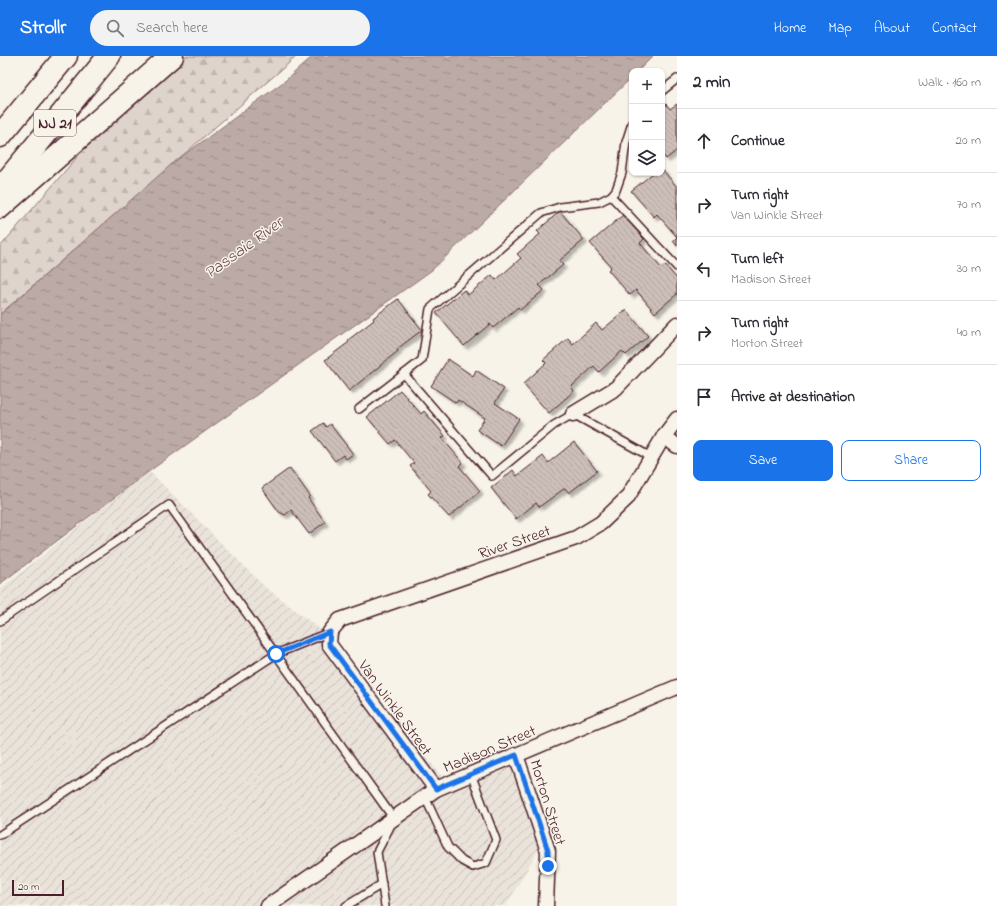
<!DOCTYPE html>
<meta charset="utf-8">
<style>
:root{--surface:#fff;--page:#f2f2f3;--text:#2b2b33;--muted:#7c7c81;--line:#e1e1e2;--accent:#1a73e8}
body{margin:0;font-family:"Indie Flower",sans-serif;background:var(--page);color:var(--text)}
.controls{position:absolute;right:12px;top:12px;display:grid;overflow:hidden;border-radius:8px;box-shadow:0 1px 3px #0004}
.controls button{width:36px;height:36px;display:grid;place-items:center;padding:0;border:0;border-bottom:1px solid var(--line);background:var(--surface);color:var(--text);font:20px sans-serif}
.scale{position:absolute;left:12px;bottom:10px;width:52px;box-sizing:border-box;padding-left:4px;border:2px solid #4a1f2b;border-top:0;font-size:11px;line-height:14px;white-space:nowrap;color:#4a1f2b;-webkit-text-stroke:3px #f7f3e8;paint-order:stroke}
.stop{position:absolute;width:12px;height:12px;margin:-9px;border:3px solid #1a73e8;border-radius:50%;background:#fff}
.stop.end{background:#1a73e8;border-color:#fff;box-shadow:0 1px 4px #0008}
.list{margin:0;padding:0;list-style:none}
h2{display:flex;justify-content:space-between;align-items:center;height:52px;margin:0;padding:0 16px;font-size:17px}
h2 small{font-size:13px;font-weight:400;color:var(--muted)}
.list li{display:grid;grid-template-columns:26px 1fr auto;gap:12px;align-items:center;box-sizing:border-box;height:64px;padding:0 16px;border-top:1px solid var(--line)}
.list b{display:block;font-size:15px;white-space:nowrap}
.list p{margin:0;font-size:13px;white-space:nowrap;color:var(--muted)}
.list em{font-size:13px;font-style:normal;color:var(--muted)}
.actions{display:flex;gap:8px;padding:12px 16px}
.actions a{flex:1;padding:9px 0;border:1px solid var(--accent);border-radius:8px;text-align:center;font-size:14px;color:var(--accent)}
.actions .main{background:var(--accent);color:#fff}
.icon{flex:none;width:22px;height:22px;fill:none;stroke:currentColor;stroke-width:2;stroke-linecap:round;stroke-linejoin:round}
.map{position:relative;flex:none;width:677px;height:850px;overflow:hidden}
header{display:flex;align-items:center;gap:24px;box-sizing:border-box;height:56px;padding:0 20px;background:var(--accent);color:#fff}
header strong{font-size:19px}
nav{display:flex;gap:22px;margin-inline-start:auto;font-size:14px}
.search{width:280px;height:36px;background:var(--page);display:flex;align-items:center;gap:10px;box-sizing:border-box;padding:0 14px;border-radius:22px;color:var(--muted);font-size:15px}
main{display:flex}
aside{flex:1;background:var(--surface)}
.map>svg:first-child{display:block}
</style>
<header>
<strong>Strollr</strong>
<div class="search"><svg class="icon" aria-label="search" viewBox="0 0 24 24"><circle cx="10" cy="10" r="6"/><path d="M15 15l6 6"/></svg>Search here</div>
<nav><a>Home</a><a>Map</a><a>About</a><a>Contact</a></nav>
</header>
<main>
<div class="map">
<svg width="677" height="850" viewBox="0 0 677 850">
<defs>
<pattern id="industrial-furrows" width="10" height="10" patternUnits="userSpaceOnUse"><rect width="10" height="10" fill="#eae3da"/><path d="M-1 1l2-2M0 10L10 0M9 11l2-2" fill="none" stroke="#cac2bb"/></pattern>
<pattern id="forest-firs" width="22" height="20" patternUnits="userSpaceOnUse"><rect width="22" height="20" fill="#ded4cc"/><path d="M5 1l3.5 6h-7zM16 11l3.5 6h-7z" fill="#c0b6af"/></pattern>
<pattern id="water-ripples" width="26" height="14" patternUnits="userSpaceOnUse"><rect width="26" height="14" fill="#bcaaa7"/><path d="M2 4q2-2 4 0t4 0M15 11q2-2 4 0t4 0" fill="none" stroke="#9b8a88"/></pattern>
<pattern id="building-back-hatch" width="6" height="6" patternUnits="userSpaceOnUse"><rect width="6" height="6" fill="#ccbfb9"/><path d="M-1 5l2 2M0 0l6 6M5-1l2 2" fill="none" stroke="#b1a49f"/></pattern>
<filter id="shadow"><feDropShadow dx="3.5" dy="3.5" stdDeviation="1" flood-color="#0004"/></filter>
</defs>
<rect width="100%" height="100%" fill="#f7f3e8"/>
<filter id="ink" filterUnits="userSpaceOnUse"><feTurbulence type="fractalNoise" baseFrequency=".025" numOctaves="2"/><feDisplacementMap in="SourceGraphic" scale="8" xChannelSelector="R" yChannelSelector="G"/><feConvolveMatrix kernelMatrix="1 2 1 2 8 2 1 2 1" color-interpolation-filters="sRGB"/></filter>
<g filter="url(#ink)">
<polygon fill="url(#industrial-furrows)" points="149,415 264,530 326,578 451,732 524,699 548,777 506,850 0,850 0,533"/>
<polygon fill="url(#forest-firs)" stroke="#947a7c" points="158,0 297,0 0,258 0,191 142,25"/>
<polygon fill="url(#water-ripples)" stroke="#8e7275" points="313,0 653,0 638,15 632,15 632,21 432,214 148,416 0,528 0,259 173,107 286,24"/>
<g fill="url(#building-back-hatch)" stroke="#4a1f2b" filter="url(#shadow)">
<polygon points="666,48 670,53 677,48 677,94 666,103 662,98 662,51"/>
<polygon points="662,113 677,131 677,190 673,185 677,181 657,158 654,161 631,135 653,117 662,117"/>
<polygon points="560,155 584,184 559,205 563,209 539,229 544,234 520,254 518,251 493,272 490,268 464,290 436,257 464,234 468,239 492,219 496,224 521,202 517,198 540,178 537,175"/>
<polygon points="623,159 644,183 640,187 661,212 665,209 677,223 677,238 655,257 636,234 630,239 608,214 611,211 590,187"/>
<polygon points="398,243 422,274 397,293 398,295 349,335 325,304 349,286 348,284 374,264 373,262"/>
<polygon points="626,254 648,280 626,299 622,295 599,316 594,310 571,331 574,335 549,357 523,328 546,307 543,304 568,282 573,288 596,267 602,274"/>
<polygon points="448,303 473,320 476,314 504,333 495,347 519,363 501,390 477,374 485,362 458,344 456,347 431,330"/>
<polygon points="400,334 421,358 424,355 445,380 442,382 463,407 459,410 480,435 449,461 428,438 431,435 410,410 414,407 395,384 390,388 367,361"/>
<polygon points="323,367 326,371 330,368 353,398 346,403 343,399 335,405 312,375"/>
<polygon points="574,386 597,415 569,437 565,432 539,451 536,447 516,463 491,432 513,414 517,420 543,400 548,407"/>
<polygon points="290,412 310,440 308,442 325,466 309,478 291,454 285,459 279,456 262,432"/>
</g>
<g fill="none" stroke-linecap="round" stroke-linejoin="round">
<defs>
<g id="service">
<polyline points="662,35 677,23"/>
<polyline points="611,140 677,211"/>
<polyline points="404,318 492,420 554,369 573,358 651,401"/>
<polyline points="359,353 422,304 430,253 541,157 560,151 599,146 611,140 616,134 622,117 626,86 632,67"/>
<polyline points="0,565 169,449 394,763 377,796 385,850"/>
<polyline points="425,741 448,791 462,805 473,811 486,807 496,784 471,718"/>
<polyline points="0,779 276,598 330,576"/>
<polyline points="346,850 382,828"/>
</g>
<g id="minor">
<polyline points="573,358 616,332 677,268"/>
<polyline points="664,380 677,390"/>
<polyline points="516,699 548,795 546,850"/>
<polyline points="436,733 329,588 330,576 340,564 576,482 601,467 627,442 664,380 677,363"/>
<polyline points="268,850 436,733 677,631"/>
</g>
<g id="motorway">
<polyline points="0,80 66,0"/>
<polyline points="0,133 58,63 109,0"/>
<polyline points="0,151 172,0"/>
</g>
</defs>
<use href="#service" stroke="#4a1f2b" stroke-width="10"/>
<use href="#minor" stroke="#4a1f2b" stroke-width="17"/>
<use href="#motorway" stroke="#4a1f2b" stroke-width="25"/>
<use href="#service" stroke="#f7f3e8" stroke-width="7"/>
<use href="#minor" stroke="#f7f3e8" stroke-width="14"/>
<use href="#motorway" stroke="#f7f3e8" stroke-width="22"/>
</g>
</g>
<g fill="none" stroke-linecap="round" stroke-linejoin="round" filter="url(#ink)">
<polyline stroke="#1a73e8" stroke-width="5" points="276,598 330,576 329,588 436,733 516,699 543,779 548,795 548,810"/>
</g>
<g text-anchor="middle" stroke-width="3" stroke-linejoin="round" paint-order="stroke">
<rect fill="#f7f3e8" stroke="#7e5f64" stroke-width="1" x="34" y="54" width="42" height="26" rx="3"/>
<g font-size="15" font-weight="bold" fill="#4a1f2b">
<text x="55" y="72">NJ 21</text>
</g>
<g font-size="16" fill="#4a1f2b" stroke="#f7f3e8">
<text transform="translate(514 485) rotate(-19)" y="6">River Street</text>
<text transform="translate(396 651) rotate(54)" y="6">Van Winkle Street</text>
<text transform="translate(489 692) rotate(-23)" y="6">Madison Street</text>
<text transform="translate(549 746) rotate(73)" y="6">Morton Street</text>
</g>
<g font-size="17" font-style="italic" fill="#6c4950" stroke="#f7f3e8">
<text transform="translate(243 191) rotate(-36)" y="6">Passaic River</text>
</g>
</g>
</svg>
<div class="controls">
<button>+</button>
<button>−</button>
<button><svg class="icon" aria-label="layers" viewBox="0 0 24 24"><path d="M12 4l9 5-9 5-9-5zM3 14l9 5 9-5"/></svg></button>
</div>
<div class="scale">20 m</div>
<div class="stop" style="left:276px;top:598px"></div>
<div class="stop end" style="left:548px;top:810px"></div>
</div>
<aside>
<h2>2 min<small>Walk · 160 m</small></h2>
<ul class="list">
<li><svg class="icon" aria-label="ahead" viewBox="0 0 24 24"><path d="M12 20V5M6 11l6-6 6 6"/></svg><div><b>Continue</b></div><em>20 m</em></li>
<li><svg class="icon" aria-label="right" viewBox="0 0 24 24"><path d="M7 20v-9h11M14 6l5 5-5 5"/></svg><div><b>Turn right</b><p>Van Winkle Street</p></div><em>70 m</em></li>
<li><svg class="icon" aria-label="left" viewBox="0 0 24 24"><path d="M17 20v-9H6M10 6l-5 5 5 5"/></svg><div><b>Turn left</b><p>Madison Street</p></div><em>30 m</em></li>
<li><svg class="icon" aria-label="right" viewBox="0 0 24 24"><path d="M7 20v-9h11M14 6l5 5-5 5"/></svg><div><b>Turn right</b><p>Morton Street</p></div><em>40 m</em></li>
<li><svg class="icon" aria-label="arrive" viewBox="0 0 24 24"><path d="M6 21V4h12l-3 4 3 4H6"/></svg><div><b>Arrive at destination</b></div></li>
</ul>
<div class="actions"><a class="main">Save</a><a>Share</a></div>
</aside>
</main>
